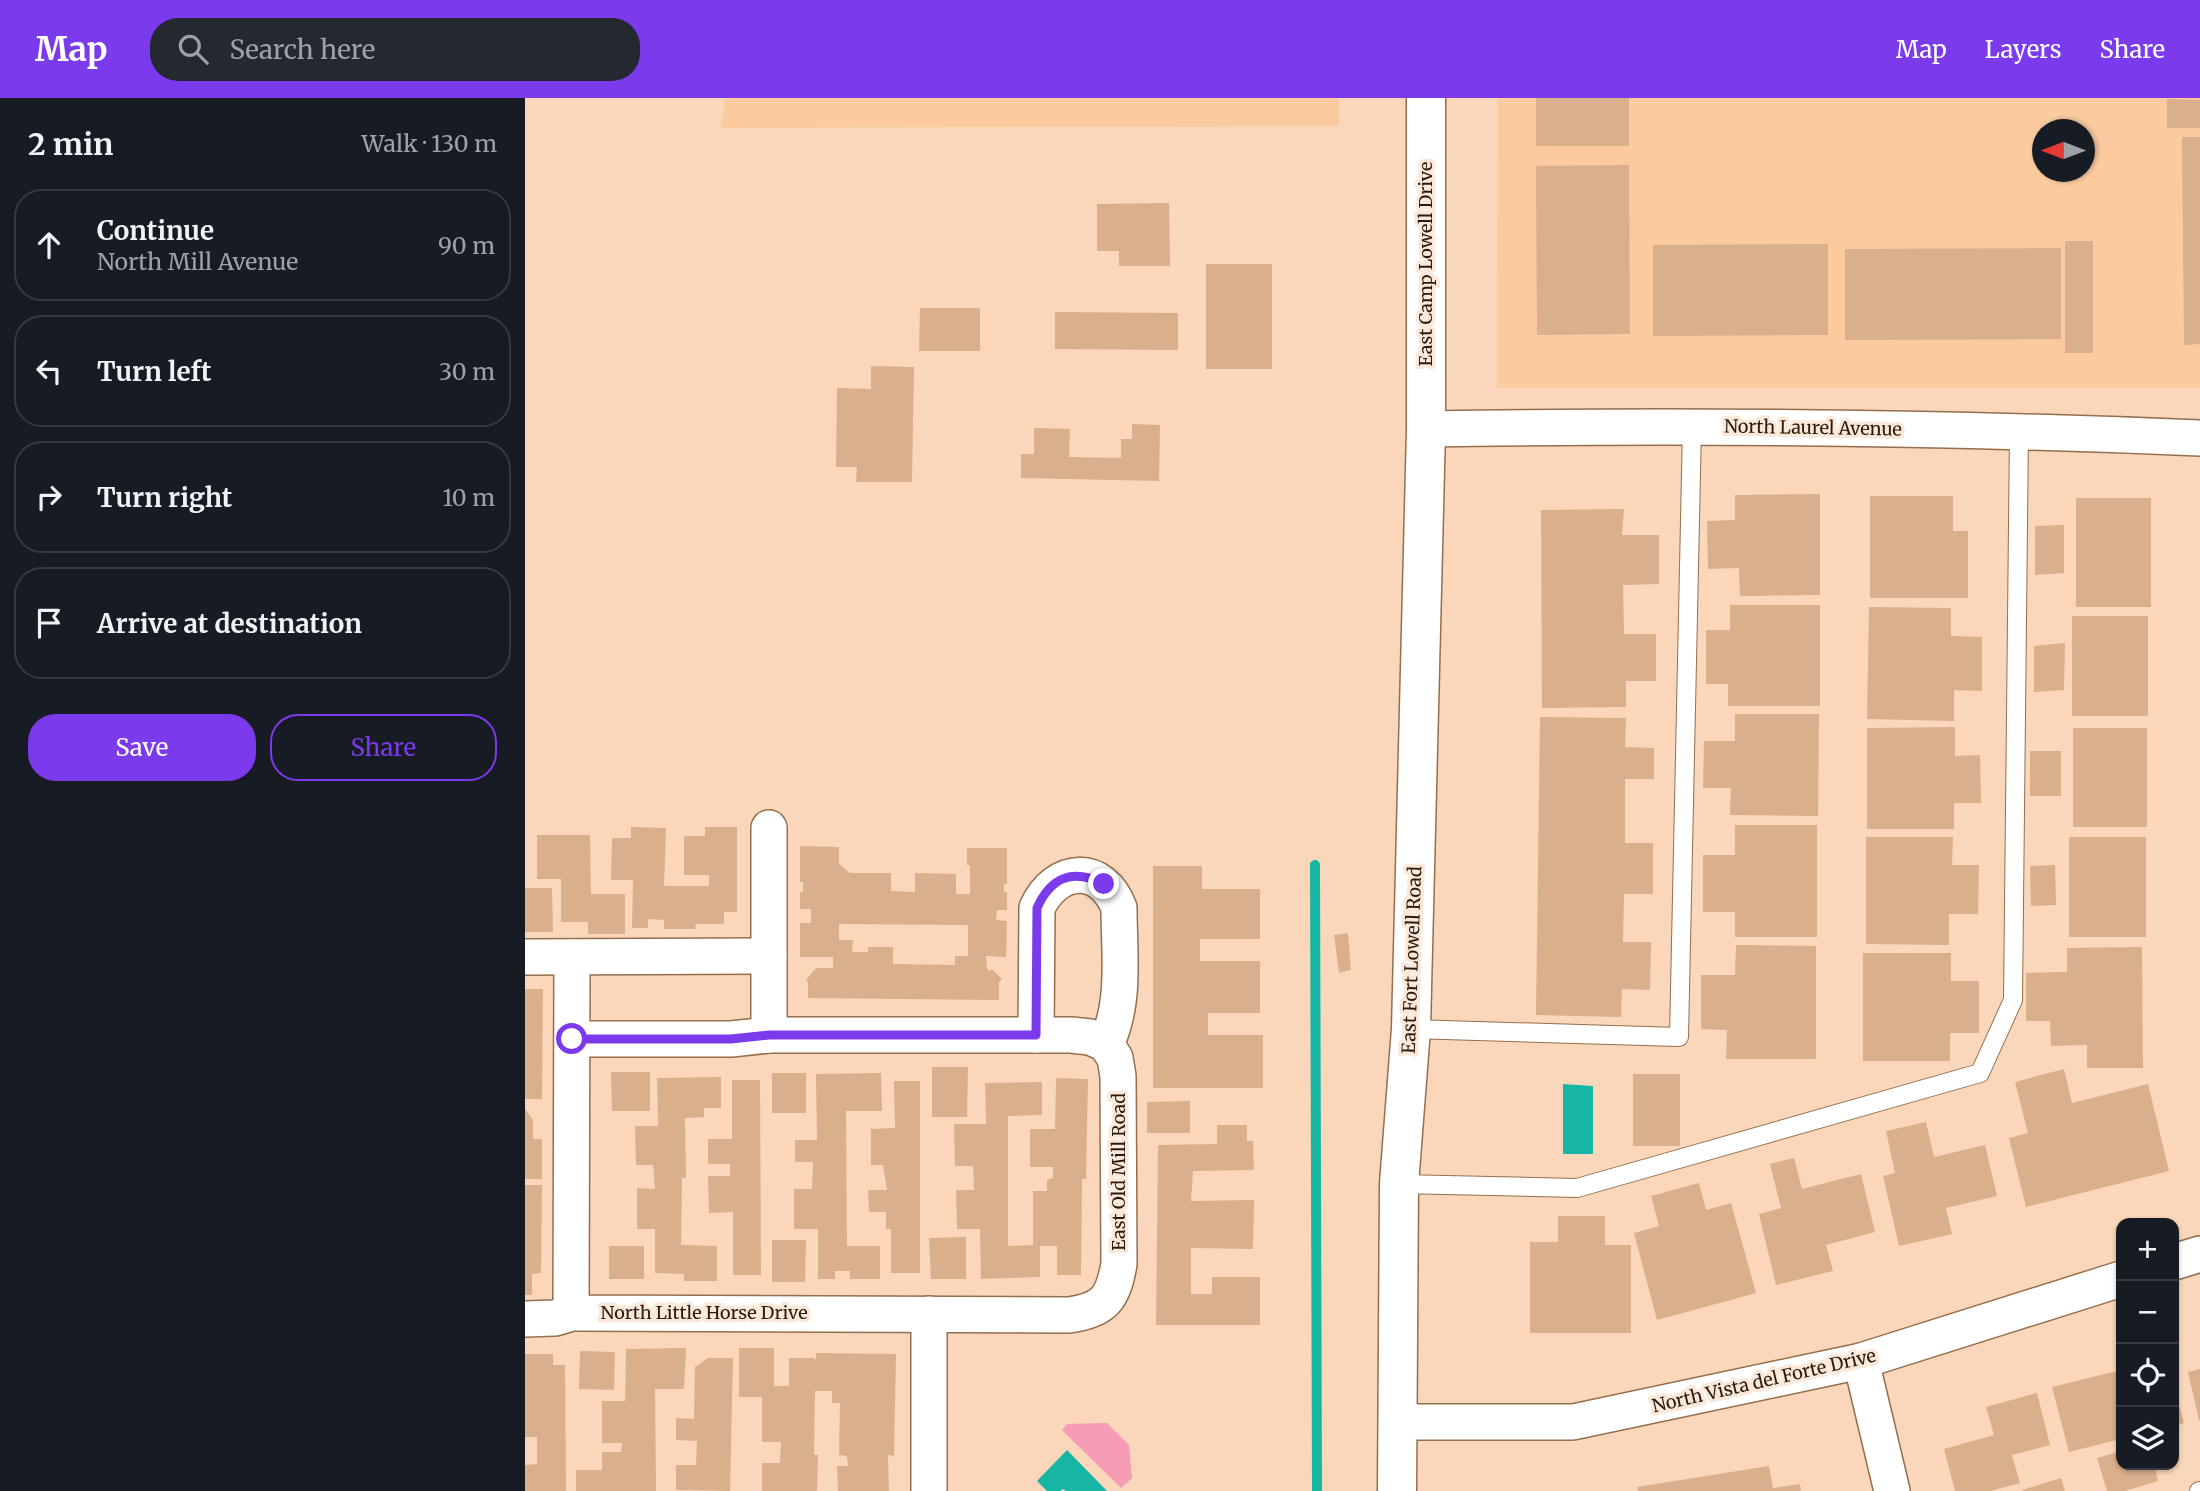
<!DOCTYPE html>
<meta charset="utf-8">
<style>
:root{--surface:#171b24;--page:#242831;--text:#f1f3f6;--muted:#9ea1a6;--line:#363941;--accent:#7c3aed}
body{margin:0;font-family:Merriweather,serif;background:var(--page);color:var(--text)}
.controls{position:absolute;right:21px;bottom:21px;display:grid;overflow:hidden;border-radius:14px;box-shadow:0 2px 5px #0004}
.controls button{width:63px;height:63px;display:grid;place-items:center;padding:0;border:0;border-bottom:2px solid var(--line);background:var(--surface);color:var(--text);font:35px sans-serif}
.compass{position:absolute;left:1507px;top:21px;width:63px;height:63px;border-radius:50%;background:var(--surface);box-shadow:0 2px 5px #0004;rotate:270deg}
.stop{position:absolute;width:21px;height:21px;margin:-16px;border:5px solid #7c3aed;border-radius:50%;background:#fff}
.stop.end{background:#7c3aed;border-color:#fff;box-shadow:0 2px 7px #0008}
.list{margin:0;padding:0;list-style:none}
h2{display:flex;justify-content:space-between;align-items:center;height:91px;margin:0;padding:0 28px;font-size:30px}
h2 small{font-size:23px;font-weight:400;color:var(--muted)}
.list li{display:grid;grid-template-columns:46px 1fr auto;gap:21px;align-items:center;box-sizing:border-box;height:112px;margin:0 14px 14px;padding:0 14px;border:2px solid var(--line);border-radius:28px}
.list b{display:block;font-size:26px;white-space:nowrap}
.list p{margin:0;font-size:23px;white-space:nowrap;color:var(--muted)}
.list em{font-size:23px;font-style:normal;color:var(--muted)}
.actions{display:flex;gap:14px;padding:21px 28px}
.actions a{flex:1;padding:16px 0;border:2px solid var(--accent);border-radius:28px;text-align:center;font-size:24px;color:var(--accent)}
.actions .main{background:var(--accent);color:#fff}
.icon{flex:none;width:38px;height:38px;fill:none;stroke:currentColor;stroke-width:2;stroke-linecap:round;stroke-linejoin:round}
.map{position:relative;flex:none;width:1675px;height:1393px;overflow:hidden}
header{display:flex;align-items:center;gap:42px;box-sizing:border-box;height:98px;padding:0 35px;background:var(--accent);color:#fff}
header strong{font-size:33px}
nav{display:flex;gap:38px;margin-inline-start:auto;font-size:24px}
.search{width:490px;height:63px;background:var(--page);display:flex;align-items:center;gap:18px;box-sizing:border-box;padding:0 24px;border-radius:28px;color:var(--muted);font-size:26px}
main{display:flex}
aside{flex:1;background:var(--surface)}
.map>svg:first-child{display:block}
</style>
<header>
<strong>Map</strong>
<div class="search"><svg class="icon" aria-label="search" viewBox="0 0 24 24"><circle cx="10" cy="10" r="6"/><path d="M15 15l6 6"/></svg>Search here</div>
<nav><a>Map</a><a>Layers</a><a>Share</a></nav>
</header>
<main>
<aside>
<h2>2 min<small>Walk · 130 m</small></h2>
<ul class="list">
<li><svg class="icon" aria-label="ahead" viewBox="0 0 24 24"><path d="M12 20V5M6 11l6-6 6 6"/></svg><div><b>Continue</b><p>North Mill Avenue</p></div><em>90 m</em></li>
<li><svg class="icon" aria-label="left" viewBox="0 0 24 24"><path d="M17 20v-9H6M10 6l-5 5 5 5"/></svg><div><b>Turn left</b></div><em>30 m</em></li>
<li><svg class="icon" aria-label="right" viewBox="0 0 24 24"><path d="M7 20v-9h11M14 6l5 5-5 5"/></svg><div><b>Turn right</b></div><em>10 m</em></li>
<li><svg class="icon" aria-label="arrive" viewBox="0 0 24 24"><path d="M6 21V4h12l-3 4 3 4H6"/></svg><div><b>Arrive at destination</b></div></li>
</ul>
<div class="actions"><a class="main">Save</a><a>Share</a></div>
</aside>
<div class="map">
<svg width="1675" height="1393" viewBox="0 0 1675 1393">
<rect width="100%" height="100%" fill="#fad7ba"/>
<g fill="#fbca9f" fill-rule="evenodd">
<polygon points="200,0 814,0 814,28 196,30"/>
<path d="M973,0H1675V290H972ZM1518,32H1560V74H1518Z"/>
</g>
<polygon fill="#f69cb5" points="582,1325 604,1347 607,1380 596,1390 537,1332 542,1326"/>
<g fill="#17b6a4">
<polygon points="1038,986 1068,988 1068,1056 1038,1056"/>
<polygon points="542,1352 582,1393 541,1393 538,1391 535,1393 522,1393 512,1383"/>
</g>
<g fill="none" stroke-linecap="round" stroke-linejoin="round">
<polyline stroke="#17b6a4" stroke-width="10" points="790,767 792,1393"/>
</g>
<g fill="#daaf8c" fill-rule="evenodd">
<rect x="1011" y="0" width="93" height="48"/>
<polygon points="1642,1 1675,2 1675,30 1642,30"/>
<polygon points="1657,39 1675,39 1675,246 1659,247"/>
<polygon points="1104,67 1105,236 1012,237 1011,68"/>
<polygon points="644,105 645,168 594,168 594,153 572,153 572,106"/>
<rect x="1540" y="143" width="28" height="112"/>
<polygon points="1303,146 1303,237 1128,238 1128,147"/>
<polygon points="1536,150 1536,241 1320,242 1320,151"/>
<rect x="681" y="166" width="66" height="105"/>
<polygon points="395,210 455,210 455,253 394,253"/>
<polygon points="530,214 653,215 653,252 530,251"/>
<polygon points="346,268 389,269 387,384 331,384 332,369 311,369 312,290 346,291"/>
<polygon points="607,326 635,327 634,383 496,380 496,356 509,356 509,330 545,331 544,359 596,360 596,341 607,341"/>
<polygon points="1295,396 1295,497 1215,498 1214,470 1183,471 1182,423 1210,422 1210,397"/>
<polygon points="1345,398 1428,398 1428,433 1443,433 1443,500 1345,500"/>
<rect x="1551" y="400" width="75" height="109"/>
<polygon points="1099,411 1097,437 1134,437 1134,486 1098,487 1099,536 1131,536 1131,583 1101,583 1101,609 1017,610 1016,412"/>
<polygon points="1539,427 1539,475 1510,477 1510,428"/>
<polygon points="1205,507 1295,507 1295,608 1203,608 1203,586 1181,586 1181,532 1205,532"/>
<polygon points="1344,509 1426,510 1426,538 1457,539 1457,593 1429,592 1429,623 1342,621"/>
<rect x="1547" y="518" width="76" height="100"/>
<polygon points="1540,545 1539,592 1509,594 1509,548"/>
<polygon points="1210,616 1294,616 1293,718 1205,717 1206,690 1178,690 1179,643 1210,643"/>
<polygon points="1015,619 1101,620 1100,649 1129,650 1129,681 1100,681 1100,745 1128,745 1128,796 1099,796 1098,844 1126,844 1125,892 1097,891 1096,919 1011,917"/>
<polygon points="1430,629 1430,658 1455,657 1456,705 1429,705 1429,731 1342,731 1342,630"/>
<rect x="1548" y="630" width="74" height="99"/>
<rect x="1505" y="653" width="31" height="45"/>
<polygon points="1210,727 1292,727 1292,839 1210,839 1210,814 1178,814 1178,757 1210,757"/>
<polygon points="106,729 141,730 139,788 184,788 184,777 159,777 159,738 180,738 180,729 212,729 212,814 199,814 199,826 171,826 170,831 139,831 139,822 123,821 123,830 107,830 108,782 86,782 87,740 106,740"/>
<polygon points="12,737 65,737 66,796 100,796 100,836 63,836 63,824 36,824 36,781 12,781"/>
<polygon points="1341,739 1428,739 1427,767 1454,767 1453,816 1424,816 1424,847 1341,846"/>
<rect x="1544" y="739" width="77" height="100"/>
<path d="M275,748L314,749V766L325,775H366V793L390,794V775L431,776V796H445V767H442V750H482V786H479V794H482V812H472L471,822L482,823L481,859L461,858L462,871L465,873L467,871L477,881L474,884V902L283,900V884L281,882L291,870H308V859H275V825H286V811H275V794H278V784H275ZM314,826L443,827V858H430V867L368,866V849H343V854H327L328,842H314Z"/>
<polygon points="1530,767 1531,807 1506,808 1505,768"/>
<polygon points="628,768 677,768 677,791 735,791 735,841 675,841 675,863 735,863 735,915 683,915 683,937 738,937 738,990 628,990"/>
<polygon points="0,790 27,790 28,834 0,834"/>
<polygon points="823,835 826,872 814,875 809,837"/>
<polygon points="1211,847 1291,848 1291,961 1201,961 1202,932 1176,931 1176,877 1210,877"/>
<polygon points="1617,849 1618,970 1562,970 1562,947 1526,948 1525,923 1501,923 1501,875 1542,874 1542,850"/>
<polygon points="1338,855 1426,855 1426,883 1454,883 1454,935 1425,935 1425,963 1338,963"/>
<polygon points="0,891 18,891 17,1001 0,1001"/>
<polygon points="407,969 443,969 442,1019 407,1019"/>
<polygon points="1539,971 1547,1005 1623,986 1644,1073 1501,1109 1484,1040 1503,1035 1490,984"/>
<polygon points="86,974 125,974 125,1013 87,1013"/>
<rect x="247" y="975" width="34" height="40"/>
<polygon points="356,975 357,1013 321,1013 322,1148 355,1148 355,1181 325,1181 325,1173 310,1173 310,1181 293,1181 293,1131 269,1131 269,1091 287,1091 288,1064 270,1064 270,1042 292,1042 291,976"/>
<rect x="1108" y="976" width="47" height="72"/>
<polygon points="196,979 196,1010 179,1010 179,1019 160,1020 161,1080 157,1080 156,1147 192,1148 192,1183 159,1183 159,1176 130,1175 130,1131 112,1131 112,1090 130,1091 128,1067 111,1067 110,1028 133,1028 132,980"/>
<polygon points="531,980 563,981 561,1081 557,1081 556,1177 532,1177 532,1148 515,1148 515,1179 456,1181 455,1131 432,1131 431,1092 449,1092 448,1068 430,1068 429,1026 461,1026 460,985 517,984 517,1017 483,1018 483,1148 508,1147 508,1093 522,1093 522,1082 528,1080 528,1069 505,1069 505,1031 530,1031"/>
<polygon points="207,982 235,982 236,1177 208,1177 208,1114 184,1115 183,1078 205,1078 205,1066 183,1066 183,1041 207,1041"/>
<polygon points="369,983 395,983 395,1175 366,1175 366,1131 361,1131 361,1114 344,1114 343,1092 362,1092 358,1067 346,1067 346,1031 370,1030"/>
<polygon points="665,1003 665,1035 622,1035 622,1004"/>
<polygon points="0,1011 8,1022 8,1041 17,1041 17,1081 0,1081"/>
<polygon points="1401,1024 1409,1059 1460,1047 1472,1098 1421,1110 1427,1136 1374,1148 1358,1078 1370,1075 1361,1033"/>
<polygon points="692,1027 722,1027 722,1043 728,1043 729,1072 668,1073 666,1103 729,1102 728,1151 666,1150 666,1196 687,1196 687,1179 735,1179 735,1227 631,1227 633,1047 692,1046"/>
<polygon points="1269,1060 1277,1091 1336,1076 1350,1134 1301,1147 1308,1173 1251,1187 1234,1116 1256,1110 1245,1066"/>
<polygon points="1174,1085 1181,1112 1206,1105 1231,1195 1132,1222 1109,1135 1134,1128 1126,1098"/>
<polygon points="0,1087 17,1087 16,1175 7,1176 7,1197 0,1197"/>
<polygon points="1033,1118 1080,1118 1080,1147 1106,1147 1106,1235 1005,1235 1005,1144 1033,1144"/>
<polygon points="441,1139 441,1181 406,1181 404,1140"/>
<polygon points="247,1142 281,1142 280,1184 247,1184"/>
<rect x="84" y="1148" width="35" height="33"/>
<polygon points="161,1250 159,1291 130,1291 131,1393 51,1393 51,1372 77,1372 77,1354 96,1354 97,1345 77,1345 77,1303 100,1303 101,1251"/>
<polygon points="214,1250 249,1250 249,1288 264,1288 264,1260 289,1260 291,1263 291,1255 371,1256 369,1358 363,1357 364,1393 313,1393 312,1368 323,1368 322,1358 314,1357 315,1305 307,1305 307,1293 290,1293 289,1357 293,1357 292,1393 237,1393 237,1365 255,1365 256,1344 237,1344 237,1299 214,1299"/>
<polygon points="55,1253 90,1254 89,1292 54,1291"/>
<polygon points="0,1256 28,1256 28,1267 40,1267 41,1393 0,1393 0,1367 12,1366 12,1339 0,1339"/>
<polygon points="183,1260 208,1260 205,1393 151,1392 151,1367 171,1367 172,1343 151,1342 151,1320 169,1321 170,1269"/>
<polygon points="1675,1271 1675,1322 1674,1322 1663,1274"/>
<polygon points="1596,1272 1596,1341 1544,1354 1527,1289"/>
<polygon points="1649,1289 1659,1325 1649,1328"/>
<polygon points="1512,1295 1525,1347 1487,1357 1495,1385 1466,1393 1430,1393 1419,1351 1469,1337 1461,1309"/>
<polygon points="1596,1353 1596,1367 1629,1367 1633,1383 1600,1393 1582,1393 1572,1360"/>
<polygon points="1244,1368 1248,1390 1275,1386 1276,1393 1113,1393 1112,1389"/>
<polygon points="1536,1380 1540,1393 1497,1393 1497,1392"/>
</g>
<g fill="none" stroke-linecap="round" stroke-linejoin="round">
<defs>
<g id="service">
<polyline points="886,931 1154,939 1167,329"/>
<polyline points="874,1086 1052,1090 1455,975 1488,902 1494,332"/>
<polyline points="1674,1393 1675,1393"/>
</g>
<g id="minor">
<path d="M901,331C1159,327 1417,329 1675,340"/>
<polyline points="244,730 244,937"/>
<polyline points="0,859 244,858"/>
<path d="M47,859L46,1215L544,1217C580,1212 588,1200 594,1166L593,978L590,960L581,946"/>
<path d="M511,937L512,810C531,768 577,765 594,810C594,855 601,905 581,946"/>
<polyline points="47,941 206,941 244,937 546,937 565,939 581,946"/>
<polyline points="1649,1164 1675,1156"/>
<polyline points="404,1216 404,1393"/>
<polyline points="0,1221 30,1220 46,1215"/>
<polyline points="1336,1263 1367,1393"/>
<polyline points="872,1324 1048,1324 1336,1263 1596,1181"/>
</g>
<polyline id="secondary" points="872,1393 874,1086 886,931 901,331 901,0"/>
</defs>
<use href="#service" stroke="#956e4c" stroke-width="20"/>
<use href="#minor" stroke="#956e4c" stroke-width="38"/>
<use href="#secondary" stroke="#956e4c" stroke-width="41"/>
<use href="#service" stroke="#fff" stroke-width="18"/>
<use href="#minor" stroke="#fff" stroke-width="35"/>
<use href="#secondary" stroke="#fff" stroke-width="38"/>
</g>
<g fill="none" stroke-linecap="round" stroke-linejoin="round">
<path stroke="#7c3aed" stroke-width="9" d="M47,941H206L244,937H511L512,810C526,779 548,770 579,786"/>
</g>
<g text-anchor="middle" stroke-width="7" stroke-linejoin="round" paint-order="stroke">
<g font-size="18" fill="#2a1a0c" stroke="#fae8da">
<text transform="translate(901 166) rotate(-90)" y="6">East Camp Lowell Drive</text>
<text transform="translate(1288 330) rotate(1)" y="6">North Laurel Avenue</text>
<text transform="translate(887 862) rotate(-88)" y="6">East Fort Lowell Road</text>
<text transform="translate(594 1074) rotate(-90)" y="6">East Old Mill Road</text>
<text x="179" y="1221">North Little Horse Drive</text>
<text transform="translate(1239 1283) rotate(-13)" y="6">North Vista del Forte Drive</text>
</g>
</g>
</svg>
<div class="controls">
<button>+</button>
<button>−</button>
<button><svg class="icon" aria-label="locate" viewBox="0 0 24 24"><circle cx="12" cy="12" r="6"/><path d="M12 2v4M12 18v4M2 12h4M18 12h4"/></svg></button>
<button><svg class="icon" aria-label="layers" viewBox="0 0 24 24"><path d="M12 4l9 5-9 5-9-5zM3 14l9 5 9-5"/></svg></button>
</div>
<svg class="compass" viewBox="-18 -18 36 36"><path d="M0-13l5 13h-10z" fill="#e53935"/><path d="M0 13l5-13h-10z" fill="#9ea1a6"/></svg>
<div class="stop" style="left:47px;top:941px"></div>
<div class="stop end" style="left:579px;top:786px"></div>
</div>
</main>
